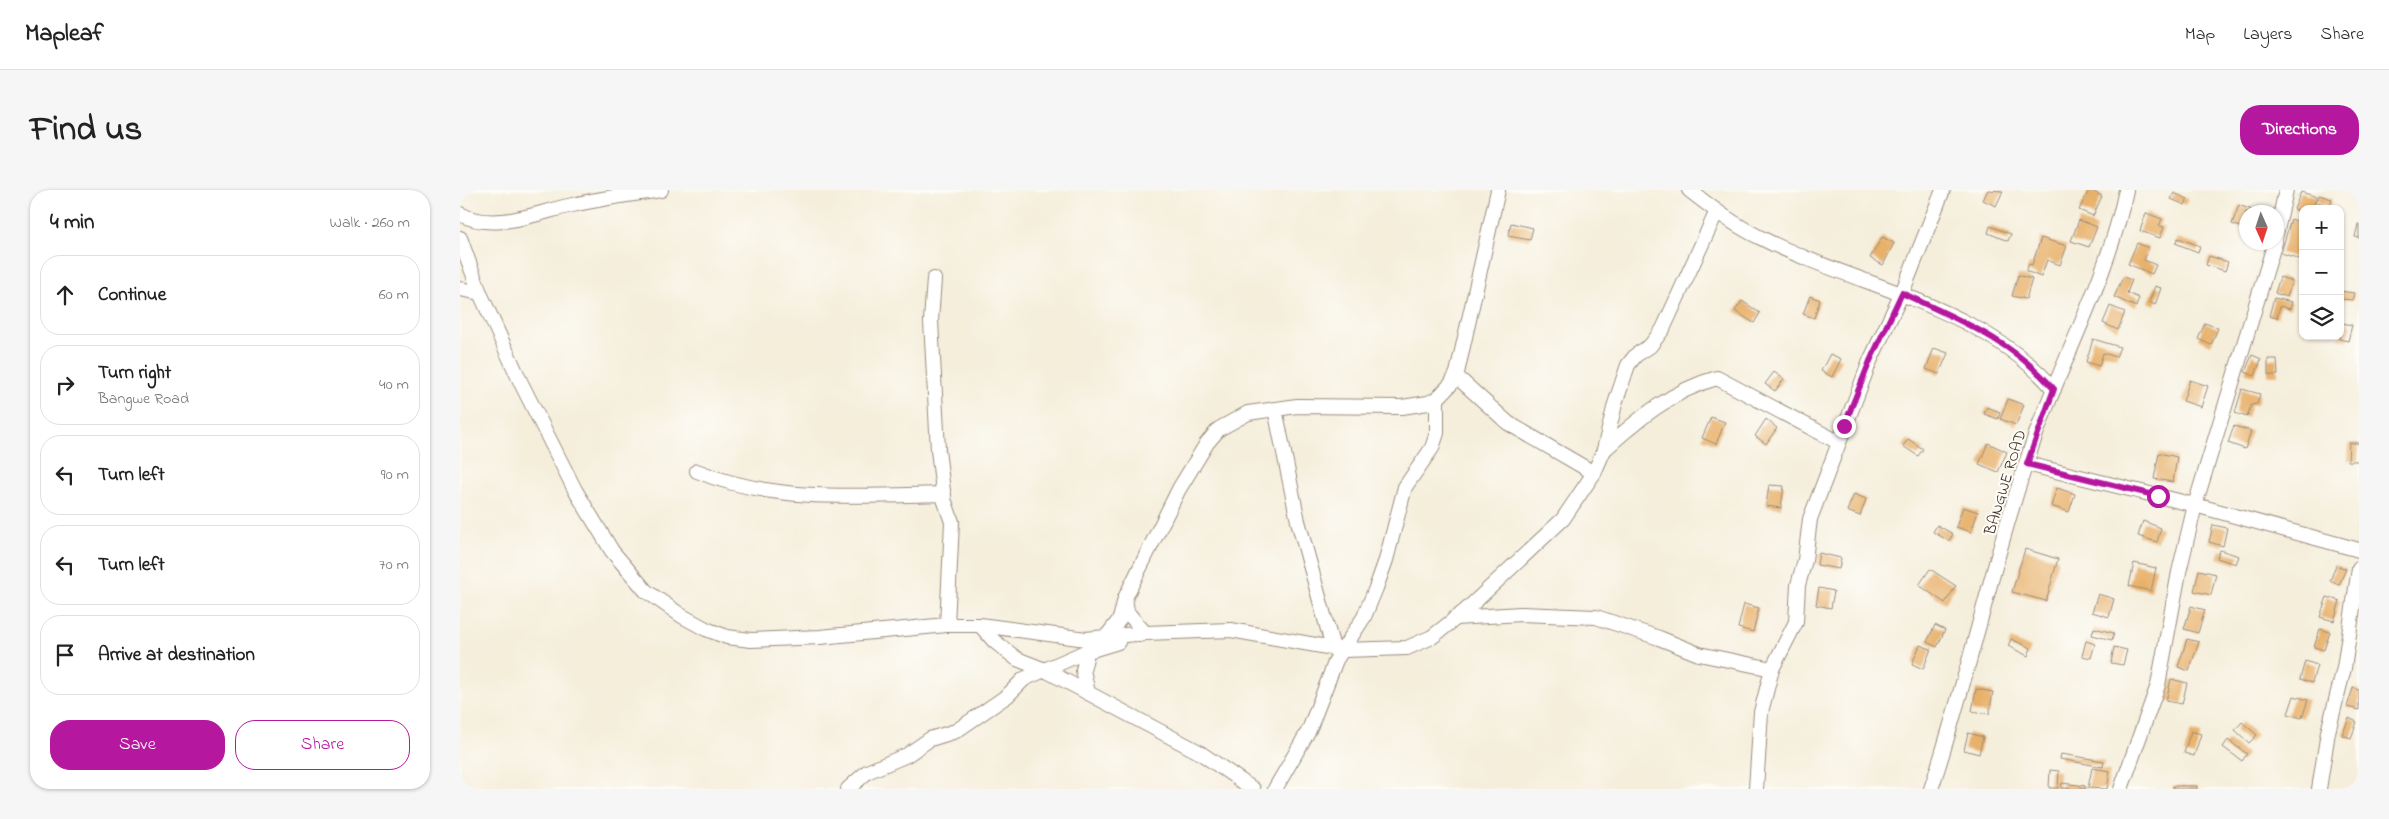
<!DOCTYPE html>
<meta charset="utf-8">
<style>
:root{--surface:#fff;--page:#f6f6f6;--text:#222;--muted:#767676;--line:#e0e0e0;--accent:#b5179e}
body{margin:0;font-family:"Indie Flower",sans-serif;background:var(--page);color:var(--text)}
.controls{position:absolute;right:15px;top:15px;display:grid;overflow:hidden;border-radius:10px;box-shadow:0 1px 4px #0004}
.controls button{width:45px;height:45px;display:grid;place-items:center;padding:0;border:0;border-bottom:1px solid var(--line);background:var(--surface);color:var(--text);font:25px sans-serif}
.compass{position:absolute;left:1779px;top:15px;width:45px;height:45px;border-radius:50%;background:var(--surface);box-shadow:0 1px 4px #0004;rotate:177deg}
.stop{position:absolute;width:15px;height:15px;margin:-11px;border:4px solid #b5179e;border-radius:50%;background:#fff}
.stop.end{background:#b5179e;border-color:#fff;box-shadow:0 1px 5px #0008}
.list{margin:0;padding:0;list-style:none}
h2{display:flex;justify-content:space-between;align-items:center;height:65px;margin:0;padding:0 20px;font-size:21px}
h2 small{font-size:16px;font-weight:400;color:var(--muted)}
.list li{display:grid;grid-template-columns:32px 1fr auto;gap:15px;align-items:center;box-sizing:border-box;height:80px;margin:0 10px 10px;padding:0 10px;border:1px solid var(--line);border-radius:20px}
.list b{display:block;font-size:19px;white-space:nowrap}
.list p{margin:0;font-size:16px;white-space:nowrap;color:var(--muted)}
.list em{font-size:16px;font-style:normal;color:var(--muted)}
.actions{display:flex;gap:10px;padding:15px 20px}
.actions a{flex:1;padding:11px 0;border:1px solid var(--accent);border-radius:20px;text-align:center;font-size:18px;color:var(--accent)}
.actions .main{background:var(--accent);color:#fff}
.icon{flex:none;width:28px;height:28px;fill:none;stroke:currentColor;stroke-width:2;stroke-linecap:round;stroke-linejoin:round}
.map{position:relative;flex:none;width:1899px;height:599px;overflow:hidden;border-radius:20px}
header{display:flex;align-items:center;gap:30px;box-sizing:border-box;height:70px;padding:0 25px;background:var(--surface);border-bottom:1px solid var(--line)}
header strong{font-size:24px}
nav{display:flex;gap:28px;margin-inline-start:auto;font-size:18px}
.intro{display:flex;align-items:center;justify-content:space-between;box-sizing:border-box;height:120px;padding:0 30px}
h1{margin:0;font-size:35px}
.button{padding:12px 22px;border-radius:20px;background:var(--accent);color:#fff;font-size:18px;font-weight:700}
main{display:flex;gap:30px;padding:0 30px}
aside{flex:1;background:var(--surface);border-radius:20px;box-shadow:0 1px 4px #0004}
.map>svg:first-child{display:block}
</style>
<header>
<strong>Mapleaf</strong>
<nav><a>Map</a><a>Layers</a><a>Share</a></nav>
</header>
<div class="intro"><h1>Find us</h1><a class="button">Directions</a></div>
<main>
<aside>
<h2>4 min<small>Walk · 260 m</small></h2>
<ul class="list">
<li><svg class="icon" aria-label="ahead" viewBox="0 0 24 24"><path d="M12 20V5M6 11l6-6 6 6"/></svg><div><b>Continue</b></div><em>60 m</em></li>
<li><svg class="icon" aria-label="right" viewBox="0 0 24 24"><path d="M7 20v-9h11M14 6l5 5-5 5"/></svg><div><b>Turn right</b><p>Bangwe Road</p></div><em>40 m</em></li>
<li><svg class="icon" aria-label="left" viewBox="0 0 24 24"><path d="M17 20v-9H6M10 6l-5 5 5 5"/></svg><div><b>Turn left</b></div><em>90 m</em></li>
<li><svg class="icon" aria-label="left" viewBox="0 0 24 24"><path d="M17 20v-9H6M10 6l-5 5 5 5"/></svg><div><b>Turn left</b></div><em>70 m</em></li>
<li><svg class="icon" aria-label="arrive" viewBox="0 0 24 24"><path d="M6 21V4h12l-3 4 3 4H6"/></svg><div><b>Arrive at destination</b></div></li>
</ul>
<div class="actions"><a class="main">Save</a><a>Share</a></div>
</aside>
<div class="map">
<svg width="1899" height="599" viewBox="0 0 1899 599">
<rect width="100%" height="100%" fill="#fdfcf7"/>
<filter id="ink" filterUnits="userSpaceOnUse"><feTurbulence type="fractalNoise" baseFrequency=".02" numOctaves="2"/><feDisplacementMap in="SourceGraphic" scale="10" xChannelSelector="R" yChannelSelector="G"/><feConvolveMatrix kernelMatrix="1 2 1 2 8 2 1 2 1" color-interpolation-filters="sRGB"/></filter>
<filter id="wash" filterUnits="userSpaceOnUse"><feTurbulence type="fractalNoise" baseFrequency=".0096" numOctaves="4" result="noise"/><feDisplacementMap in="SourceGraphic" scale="20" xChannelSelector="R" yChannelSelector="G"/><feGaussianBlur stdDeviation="1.12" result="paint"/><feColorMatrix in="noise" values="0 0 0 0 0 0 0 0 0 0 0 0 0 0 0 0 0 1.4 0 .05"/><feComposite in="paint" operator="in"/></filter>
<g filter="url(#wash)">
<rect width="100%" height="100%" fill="#f5eedb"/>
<g id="blocks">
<g fill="#e8b16b">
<polygon points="1528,0 1543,1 1536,16 1523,10"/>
<polygon points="1629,0 1642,6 1633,26 1619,20"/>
<polygon points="1841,2 1857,7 1852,19 1843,19 1843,22 1834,19"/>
<polygon points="1714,3 1728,9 1725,15 1711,9"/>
<polygon points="1859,5 1872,9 1870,16 1857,12"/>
<polygon points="1779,15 1792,20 1792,22 1786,22 1785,39 1772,34"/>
<polygon points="1686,23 1702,29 1699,36 1704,37 1700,48 1680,41"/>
<polygon points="1831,29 1843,33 1843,61 1840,69 1821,63"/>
<polygon points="1619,30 1637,37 1629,57 1611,51"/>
<polygon points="1051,33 1073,38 1070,50 1048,46"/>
<polygon points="1898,34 1899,34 1899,48 1895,47"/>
<polygon points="1530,36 1551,44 1548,51 1528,43"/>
<polygon points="1422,47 1434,53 1423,75 1410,68"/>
<polygon points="1581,48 1607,56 1600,75 1587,70 1581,87 1566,81 1569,74 1572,75"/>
<polygon points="1718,48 1740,56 1738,62 1715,53"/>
<polygon points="1677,53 1689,58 1684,70 1696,75 1692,84 1668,74"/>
<polygon points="1749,66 1768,72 1765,81 1746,75"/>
<polygon points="1558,85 1572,89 1566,109 1552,106"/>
<polygon points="1663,87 1672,90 1667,103 1679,108 1676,117 1654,107"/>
<polygon points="1820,87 1832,91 1827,107 1815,103"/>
<polygon points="1695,96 1701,98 1695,115 1689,112"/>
<polygon points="1880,101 1894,103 1893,110 1880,109"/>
<polygon points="1350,106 1360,110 1354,128 1343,124"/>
<polygon points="1814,108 1832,112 1830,119 1820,116 1817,128 1809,126"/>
<polygon points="1282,111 1300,123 1294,133 1275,121"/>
<polygon points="1650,116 1665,122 1658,140 1643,133"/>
<polygon points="1745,133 1758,138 1751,155 1738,149"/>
<polygon points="1882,133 1892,135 1888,151 1879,149"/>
<polygon points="1633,149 1660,157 1656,167 1643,163 1639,176 1626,172"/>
<polygon points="1474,158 1488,163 1479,184 1466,179"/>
<polygon points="1370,164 1381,169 1372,187 1361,181"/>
<polygon points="1792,165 1801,169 1795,186 1785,182"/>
<polygon points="1808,169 1817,169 1818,185 1808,185"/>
<polygon points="1314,182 1324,189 1315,201 1305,194"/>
<polygon points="1730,190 1748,196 1741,217 1723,211"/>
<polygon points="1782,199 1800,204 1797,214 1791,215 1787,227 1775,223"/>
<polygon points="1548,209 1564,215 1556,235 1540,229"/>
<polygon points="1527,217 1540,222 1538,229 1524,224"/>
<polygon points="1251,227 1265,232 1256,254 1242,248"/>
<polygon points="1306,229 1317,238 1306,254 1295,246"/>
<polygon points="1774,236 1791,241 1785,259 1768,253"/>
<polygon points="1448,249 1463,259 1458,266 1443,256"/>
<polygon points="1528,253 1547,262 1538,282 1519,274"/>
<polygon points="1889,253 1899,253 1898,271 1888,271"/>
<polygon points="1699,263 1717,267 1713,292 1694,289"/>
<polygon points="1309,295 1324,296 1321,318 1306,316"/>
<polygon points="1597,298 1615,304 1609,322 1591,316"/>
<polygon points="1394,304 1406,309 1400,326 1387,321"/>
<polygon points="1503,317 1518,322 1511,342 1496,337"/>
<polygon points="1683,331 1701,338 1697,352 1678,346"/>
<polygon points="1477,335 1493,344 1489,351 1473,342"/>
<polygon points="1753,335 1767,338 1763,356 1749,352"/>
<polygon points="1565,359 1598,369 1586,411 1552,402"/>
<polygon points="1760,360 1779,366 1776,374 1757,368"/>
<polygon points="1359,363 1381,368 1379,379 1357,375"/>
<polygon points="1674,373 1696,378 1691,401 1669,396"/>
<polygon points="1876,375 1886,379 1879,395 1870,391"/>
<polygon points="1470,379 1496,396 1485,413 1459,395"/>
<polygon points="1739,380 1756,384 1751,405 1734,401"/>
<polygon points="1359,398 1374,401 1371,418 1356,415"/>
<polygon points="1638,404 1654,409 1649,427 1632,422"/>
<polygon points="1867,407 1880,411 1874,431 1860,427"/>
<polygon points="1284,414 1299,418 1293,442 1278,438"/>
<polygon points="1731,416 1745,420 1738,443 1724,439"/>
<polygon points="1475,435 1485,440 1477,457 1467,452"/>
<polygon points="1634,438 1654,443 1652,450 1632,445"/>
<polygon points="1860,439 1870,442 1864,460 1854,457"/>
<polygon points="1551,449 1571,458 1568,466 1548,456"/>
<polygon points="1727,449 1739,452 1729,481 1718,477"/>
<polygon points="1626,451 1635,454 1631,468 1622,466"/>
<polygon points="1460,455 1471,459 1463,479 1452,474"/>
<polygon points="1654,457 1667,460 1663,475 1651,473"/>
<polygon points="1845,471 1857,475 1852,493 1840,489"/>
<polygon points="1711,489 1727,493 1722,514 1706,511"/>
<polygon points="1893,498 1899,500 1899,520 1887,517"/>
<polygon points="1516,499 1533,502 1529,524 1512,521"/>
<polygon points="1834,506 1848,510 1842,528 1828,524"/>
<polygon points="1889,528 1897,532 1891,548 1882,545"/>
<polygon points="1782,532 1797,545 1789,553 1775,540"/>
<polygon points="1731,541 1741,544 1734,566 1724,563"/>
<polygon points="1508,543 1523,547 1519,564 1504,560"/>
<polygon points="1768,550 1787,564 1782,571 1763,557"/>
<polygon points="1601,564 1644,571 1643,577 1600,569"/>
<polygon points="1632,578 1650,581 1647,599 1628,598"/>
<polygon points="1590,580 1599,581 1598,598 1589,598"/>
<polygon points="1602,593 1625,596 1625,599 1601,598"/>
<rect x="1713" y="596" width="24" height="3"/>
</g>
</g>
</g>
<g filter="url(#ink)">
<use href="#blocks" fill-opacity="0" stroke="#988c7c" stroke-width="1"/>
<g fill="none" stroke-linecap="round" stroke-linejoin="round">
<defs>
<g id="minor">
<path d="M1229,0C1252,18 1274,35 1301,48C1400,98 1518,113 1594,199"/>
<path d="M0,24C36,43 80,21 117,14C144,8 172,4 201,0"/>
<polyline points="1816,45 1826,0"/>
<polyline points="0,48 20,103 61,193 115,300 152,361 186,401 222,426 246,439 267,447 291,450 360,447 487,435 520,435 626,449 685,443 771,440 884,460 947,458 972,447 1005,421 1103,329 1134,283 1144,260 1155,214 1168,175 1176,165 1190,156 1203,139 1256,23"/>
<polyline points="474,89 471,131 478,260 484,309 492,332 487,435"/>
<polyline points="0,99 20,103"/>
<polyline points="996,186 1048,233 1134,283"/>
<polyline points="815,219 838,331 873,458"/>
<path d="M1144,260C1178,229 1213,200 1257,188L1378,252"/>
<polyline points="1567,274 1735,315 1899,360"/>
<path d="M237,281C313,313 402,306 484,304"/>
<polyline points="665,408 667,422 685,443 679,445"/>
<polyline points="995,428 1061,424 1136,427 1199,448 1239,464 1312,479"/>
<polyline points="520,435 534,451 557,469 585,480 739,562 793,599"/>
<polyline points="646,447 660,429 665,408 719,299 747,253 759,239 788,223 837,216 942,217 968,213 977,209 991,194 997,183 1038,0"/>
<polyline points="625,462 626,468 623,480 628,503"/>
<polyline points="388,599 407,582 447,565 470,549 496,541 547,506 564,489 625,462 658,452"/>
<polyline points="815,599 849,540 876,470 904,427 916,398 926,370 945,297 972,258 977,243 977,209"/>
<polyline points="1296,599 1301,522 1312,479 1336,432 1338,395 1345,370 1350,329 1410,171 1442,103 1483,0"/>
<path d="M1471,599C1510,482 1535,360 1576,244C1606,162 1648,86 1666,0"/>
<polyline points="1661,599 1698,495 1719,382 1735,315 1815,52"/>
<polyline points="1859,599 1868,542 1884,478 1899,378"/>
</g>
</defs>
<use href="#minor" stroke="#988c7c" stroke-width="16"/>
<use href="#minor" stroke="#fff" stroke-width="14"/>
</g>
</g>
<g fill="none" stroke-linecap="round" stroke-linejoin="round" filter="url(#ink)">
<path stroke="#b5179e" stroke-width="6" d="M1384,236L1410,171L1442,103C1501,131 1550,149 1594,199L1567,274L1698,306"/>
</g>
<g text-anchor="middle" stroke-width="4" stroke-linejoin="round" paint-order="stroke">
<g font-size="16" fill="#3b2a1e" stroke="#fdfcf7">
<text transform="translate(1544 292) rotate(-73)" y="6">BANGWE ROAD</text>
</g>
</g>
</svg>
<div class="controls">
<button>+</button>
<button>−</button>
<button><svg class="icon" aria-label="layers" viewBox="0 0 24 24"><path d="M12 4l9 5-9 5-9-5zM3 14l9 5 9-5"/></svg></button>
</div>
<svg class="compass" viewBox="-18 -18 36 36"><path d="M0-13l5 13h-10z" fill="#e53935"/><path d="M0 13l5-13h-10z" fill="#767676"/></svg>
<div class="stop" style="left:1698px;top:306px"></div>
<div class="stop end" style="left:1384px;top:236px"></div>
</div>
</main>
